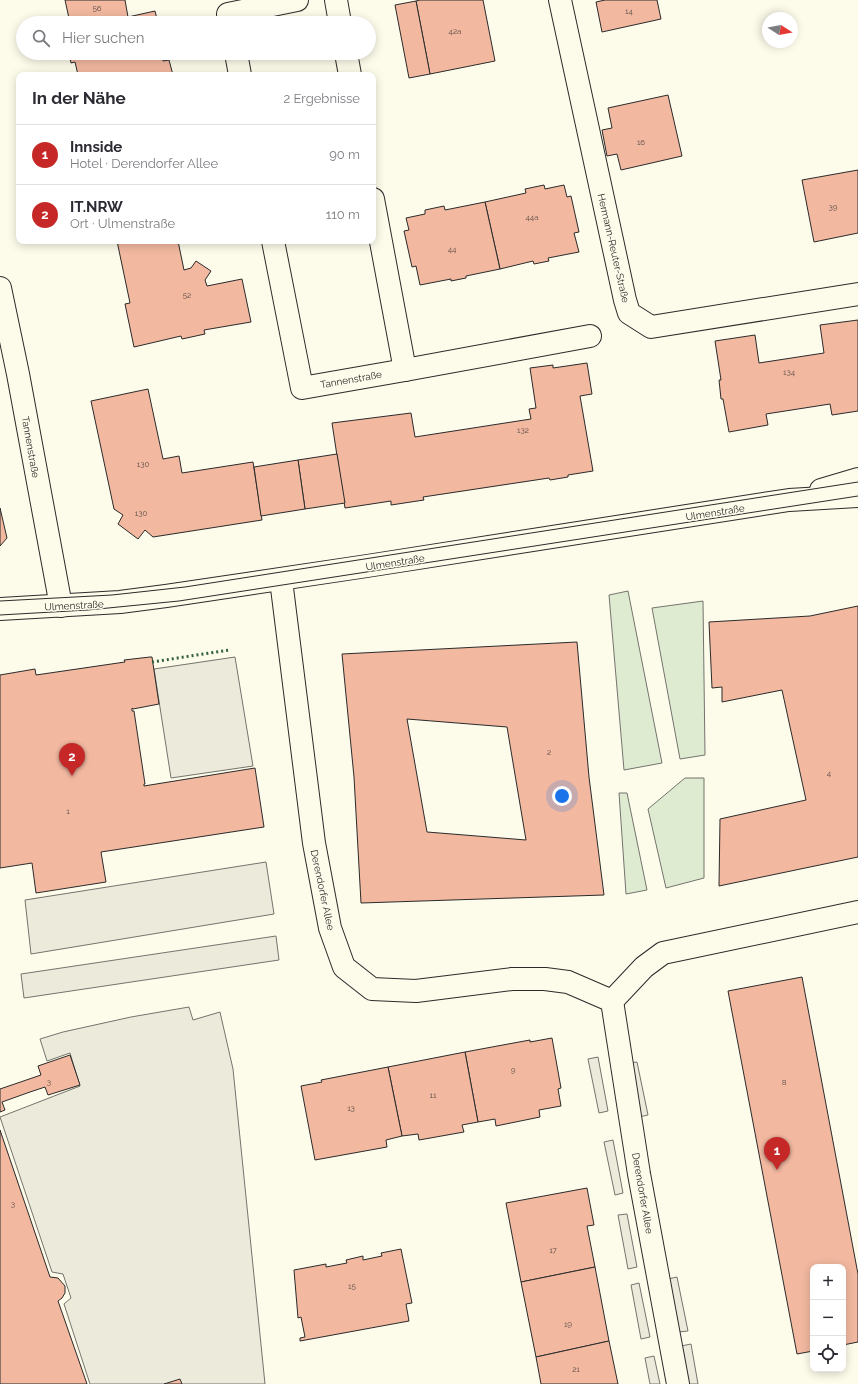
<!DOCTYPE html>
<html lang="de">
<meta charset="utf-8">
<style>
:root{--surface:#fff;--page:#f2f2f3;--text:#2b2b33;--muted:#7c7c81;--line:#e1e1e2;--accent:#c62828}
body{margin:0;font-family:Raleway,sans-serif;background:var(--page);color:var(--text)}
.controls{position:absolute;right:12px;bottom:12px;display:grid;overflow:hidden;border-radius:8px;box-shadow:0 2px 10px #0003}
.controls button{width:36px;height:36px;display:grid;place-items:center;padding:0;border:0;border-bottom:1px solid var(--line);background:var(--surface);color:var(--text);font:20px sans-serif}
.compass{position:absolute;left:762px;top:12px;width:36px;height:36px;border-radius:50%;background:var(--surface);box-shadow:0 2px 10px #0003;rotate:101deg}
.you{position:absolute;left:562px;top:796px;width:14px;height:14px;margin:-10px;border:3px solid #fff;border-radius:50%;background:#1a73e8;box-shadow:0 0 0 6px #1a73e833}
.badge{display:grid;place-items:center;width:26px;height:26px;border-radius:50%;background:var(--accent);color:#fff;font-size:13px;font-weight:700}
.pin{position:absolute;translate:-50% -33px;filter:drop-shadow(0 1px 2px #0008)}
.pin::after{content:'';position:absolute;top:21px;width:14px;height:12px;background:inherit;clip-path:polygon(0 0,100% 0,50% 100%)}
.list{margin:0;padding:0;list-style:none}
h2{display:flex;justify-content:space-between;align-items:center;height:52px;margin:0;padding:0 16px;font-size:17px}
h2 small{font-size:13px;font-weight:400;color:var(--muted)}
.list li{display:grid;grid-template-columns:26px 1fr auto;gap:12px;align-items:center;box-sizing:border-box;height:60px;padding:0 16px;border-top:1px solid var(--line)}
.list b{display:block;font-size:15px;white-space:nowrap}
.list p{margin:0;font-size:13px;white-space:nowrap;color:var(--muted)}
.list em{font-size:13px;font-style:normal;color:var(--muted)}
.icon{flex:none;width:22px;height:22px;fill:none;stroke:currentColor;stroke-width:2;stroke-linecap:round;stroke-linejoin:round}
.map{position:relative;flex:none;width:858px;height:1384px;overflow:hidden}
.search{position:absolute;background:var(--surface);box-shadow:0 2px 10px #0003;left:16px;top:16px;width:360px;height:44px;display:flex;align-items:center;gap:10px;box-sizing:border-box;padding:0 14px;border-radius:22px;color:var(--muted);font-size:15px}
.panel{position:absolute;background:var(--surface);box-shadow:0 2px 10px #0003;left:16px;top:72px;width:360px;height:172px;border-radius:8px}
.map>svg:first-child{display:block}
</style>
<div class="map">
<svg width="858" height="1384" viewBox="0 0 858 1384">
<rect width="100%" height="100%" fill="#fdfbea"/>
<g fill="#deebd1" stroke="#74746e">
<polygon points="628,591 662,763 624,770 609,595"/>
<polygon points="703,601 705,755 680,759 652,608"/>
<polygon points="685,778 704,778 704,878 666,888 648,809"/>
<polygon points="619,793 627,793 647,890 626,894"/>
</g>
<g fill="#eceadb" stroke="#74746e">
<polygon points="235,657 253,766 171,778 154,669"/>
<polygon points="266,862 274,914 31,954 25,900"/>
<polygon points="276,936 279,960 24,998 21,974"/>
<polygon points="189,1007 193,1020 220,1012 233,1069 265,1384 90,1384 64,1304 71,1298 63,1274 52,1272 0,1117 80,1086 70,1053 47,1061 40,1039 63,1032 131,1017"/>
<polygon points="598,1057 608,1111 599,1113 588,1059"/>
<polygon points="637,1062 648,1115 639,1117 628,1063"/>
<polygon points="613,1140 623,1193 615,1195 604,1142"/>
<polygon points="627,1214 637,1267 628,1269 618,1215"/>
<polygon points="677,1277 688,1331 678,1332 668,1279"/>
<polygon points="639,1283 650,1337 641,1339 631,1285"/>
<polygon points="691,1344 698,1384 688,1384 681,1346"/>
<polygon points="654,1356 660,1384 650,1384 645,1358"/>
</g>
<g fill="#f2b8a0" stroke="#2b2b2b" fill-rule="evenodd">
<polygon points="65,0 125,0 128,17 101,23 70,23"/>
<polygon points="420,0 483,0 495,61 430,74 416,1"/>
<polygon points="605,0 657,0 661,19 602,32 596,2"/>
<polygon points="416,1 430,74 409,78 395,5"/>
<polygon points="155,11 158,23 101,23"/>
<polygon points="69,53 162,53 163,61 169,60 173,75 78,75 75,62 71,63"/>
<polygon points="668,95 682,156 621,170 617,154 607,156 602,130 612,128 608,108"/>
<polygon points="858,170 858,233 814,242 802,180"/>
<polygon points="544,185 545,189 564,185 567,197 571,196 579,232 574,233 579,252 548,258 549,261 534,264 533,261 500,269 485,202 526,193 525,189"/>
<polygon points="485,202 500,269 466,276 466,278 451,281 451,279 420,285 416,266 412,267 404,231 409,230 406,218 425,214 425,210 444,206 445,210"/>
<polygon points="117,241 178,241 184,270 191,268 196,261 211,271 205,280 207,286 242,279 251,322 204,330 205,334 182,339 181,336 134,347 125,304 130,303"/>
<polygon points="858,320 858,411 832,415 830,404 766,414 768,425 729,432 723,399 721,399 719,380 721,380 715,341 755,335 759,363 824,353 820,325"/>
<polygon points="587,363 592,394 580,396 593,471 568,475 568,477 550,480 549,478 423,497 424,500 391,505 391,501 345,508 332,423 411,413 415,437 531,419 529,409 536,408 530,368 553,365 553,368"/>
<polygon points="148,389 163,459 179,456 182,473 253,462 262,520 153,537 145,530 138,539 118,524 123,515 114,509 91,401"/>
<polygon points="337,454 345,503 305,509 298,460"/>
<polygon points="298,460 305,509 261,516 254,467"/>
<polygon points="0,508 7,538 0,546"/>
<polygon points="858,606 858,857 719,886 720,819 806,800 782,690 722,702 722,687 712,688 709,622 810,616"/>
<path d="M577,642L589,777L604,895L361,903L354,777L342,654ZM407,719L507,727L526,840L427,832Z"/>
<polygon points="150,657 152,657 159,704 133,709 132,708 132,711 134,711 145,784 144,784 144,786 255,768 264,827 101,852 106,882 36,893 32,863 0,868 0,675 35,669 36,675 125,662 124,660"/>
<polygon points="802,977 858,1274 858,1342 843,1345 843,1267 813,1267 813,1351 797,1354 728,991"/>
<polygon points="552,1038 561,1088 558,1089 561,1106 539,1110 540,1117 496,1126 495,1119 478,1122 465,1052 530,1040 530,1042"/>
<polygon points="465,1052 478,1122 462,1125 464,1132 419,1140 418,1134 402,1136 388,1067"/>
<polygon points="70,1055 80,1085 48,1095 45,1087 30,1092 2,1102 5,1110 0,1112 0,1089 41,1075 38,1066"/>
<polygon points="388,1067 402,1136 386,1140 387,1147 315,1160 301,1086 322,1082 321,1080"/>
<polygon points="0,1130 50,1277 58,1278 65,1286 65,1293 62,1298 58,1301 87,1384 0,1384"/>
<polygon points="587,1188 594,1225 587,1226 595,1267 521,1282 506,1203"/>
<polygon points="401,1249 412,1303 406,1304 409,1321 300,1341 300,1338 305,1337 301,1317 298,1318 294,1270 326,1264 326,1267 347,1263 346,1260 363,1256 363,1260 382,1256 381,1253"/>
<polygon points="595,1267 609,1341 536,1357 521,1282"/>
<polygon points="609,1341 618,1384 541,1384 536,1357"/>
<polygon points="180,1379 182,1384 164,1384"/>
</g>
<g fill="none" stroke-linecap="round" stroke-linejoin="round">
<defs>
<g id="street">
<polyline points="336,0 340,23"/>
<polyline points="560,0 625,300 629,313 651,327 858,294"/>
<polyline points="228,14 297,0"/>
<polyline points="236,53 240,75"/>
<polyline points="346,53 350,75"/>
<polyline points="273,241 302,388 405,370 373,199"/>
<polyline points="0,288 18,374 61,606"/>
<polyline points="405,370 590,336"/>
<polyline points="281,580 314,843 330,928 344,967 372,989 416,991 512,979 545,979 568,982 612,1001 639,1174 678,1384"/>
<polyline points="612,1001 644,967 663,953 858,912"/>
</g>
<g id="secondary">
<polyline points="821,490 858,479"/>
<polyline points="0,609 120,602 166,596 367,566 789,500 858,496"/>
</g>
</defs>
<use href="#street" stroke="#2b2b2b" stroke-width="24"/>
<use href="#secondary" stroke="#2b2b2b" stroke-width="24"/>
<use href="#street" stroke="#fdfbea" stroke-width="22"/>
<use href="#secondary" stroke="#fdfbea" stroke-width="22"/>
<g stroke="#2b2b2b" stroke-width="1">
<polyline points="0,601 112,595 185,587 858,482"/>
<polyline points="0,615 88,610 179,601 858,496"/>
</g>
<polyline stroke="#34623c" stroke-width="3" stroke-dasharray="2 3" stroke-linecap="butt" points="152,662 229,650"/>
</g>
<g text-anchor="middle" stroke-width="3" stroke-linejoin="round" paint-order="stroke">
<g font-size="8" fill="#5d4e48">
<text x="97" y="11">56</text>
<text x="629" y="14">14</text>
<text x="455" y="34">42a</text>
<text x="641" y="145">16</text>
<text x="833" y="210">39</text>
<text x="532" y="220">44a</text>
<text x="452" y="252">44</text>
<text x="187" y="298">52</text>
<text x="789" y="375">134</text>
<text x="523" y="433">132</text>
<text x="143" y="467">130</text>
<text x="141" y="516">130</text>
<text x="549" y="755">2</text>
<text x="829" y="776">4</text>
<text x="68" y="814">1</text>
<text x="513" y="1073">9</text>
<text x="49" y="1085">3</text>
<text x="784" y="1085">8</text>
<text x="433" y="1098">11</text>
<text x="351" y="1111">13</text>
<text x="13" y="1207">3</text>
<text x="553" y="1253">17</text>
<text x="352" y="1289">15</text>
<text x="568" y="1327">19</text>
<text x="576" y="1372">21</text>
</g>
<g font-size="10" fill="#2b2b2b" stroke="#fdfbea">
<text transform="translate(614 248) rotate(77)" y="4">Hermann-Reuter-Straße</text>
<text transform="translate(351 379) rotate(-10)" y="4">Tannenstraße</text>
<text transform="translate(31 447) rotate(80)" y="4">Tannenstraße</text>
<text transform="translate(715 512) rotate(-9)" y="4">Ulmenstraße</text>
<text transform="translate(395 562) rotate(-9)" y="4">Ulmenstraße</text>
<text transform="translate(74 605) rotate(-3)" y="4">Ulmenstraße</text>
<text transform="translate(323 890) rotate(78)" y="4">Derendorfer Allee</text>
<text transform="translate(643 1193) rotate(80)" y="4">Derendorfer Allee</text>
</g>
</g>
</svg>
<div class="controls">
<button>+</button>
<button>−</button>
<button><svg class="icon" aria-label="locate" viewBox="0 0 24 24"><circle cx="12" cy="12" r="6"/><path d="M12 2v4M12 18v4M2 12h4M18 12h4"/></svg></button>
</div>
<svg class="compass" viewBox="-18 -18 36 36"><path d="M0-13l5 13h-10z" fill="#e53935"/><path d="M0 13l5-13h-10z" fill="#7c7c81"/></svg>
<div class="you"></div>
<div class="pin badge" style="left:777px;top:1170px">1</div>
<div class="pin badge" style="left:72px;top:776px">2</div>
<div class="search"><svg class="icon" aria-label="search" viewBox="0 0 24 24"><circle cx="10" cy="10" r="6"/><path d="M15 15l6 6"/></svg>Hier suchen</div>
<section class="panel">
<h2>In der Nähe<small>2 Ergebnisse</small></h2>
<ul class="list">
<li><span class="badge">1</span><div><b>Innside</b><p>Hotel · Derendorfer Allee</p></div><em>90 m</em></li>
<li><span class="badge">2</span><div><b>IT.NRW</b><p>Ort · Ulmenstraße</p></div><em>110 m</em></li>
</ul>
</section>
</div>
